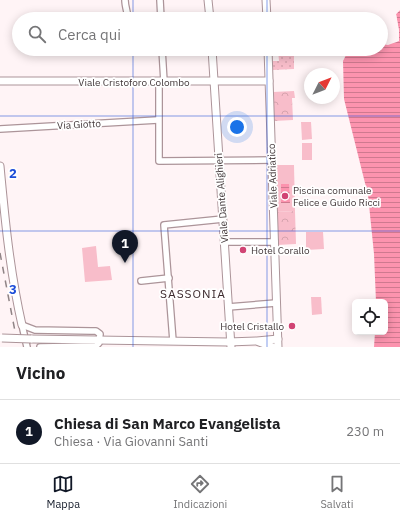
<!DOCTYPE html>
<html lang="it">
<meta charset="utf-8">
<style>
:root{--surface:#fff;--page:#f2f2f2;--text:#202124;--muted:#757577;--line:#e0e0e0;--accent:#111827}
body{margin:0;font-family:"IBM Plex Sans",sans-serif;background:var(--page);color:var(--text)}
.controls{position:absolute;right:12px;bottom:12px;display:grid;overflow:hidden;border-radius:6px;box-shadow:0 2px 10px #0003}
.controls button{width:36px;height:36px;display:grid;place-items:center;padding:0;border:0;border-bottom:1px solid var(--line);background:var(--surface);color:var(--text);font:20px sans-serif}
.compass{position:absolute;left:304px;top:68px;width:36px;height:36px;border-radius:50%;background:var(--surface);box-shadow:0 2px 10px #0003;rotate:48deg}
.you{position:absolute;left:237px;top:127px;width:14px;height:14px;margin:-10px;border:3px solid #fff;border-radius:50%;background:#1a73e8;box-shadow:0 0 0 6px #1a73e833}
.badge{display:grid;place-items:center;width:26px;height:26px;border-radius:50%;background:var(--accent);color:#fff;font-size:13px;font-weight:700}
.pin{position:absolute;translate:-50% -33px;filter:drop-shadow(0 1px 2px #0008)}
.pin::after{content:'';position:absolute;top:21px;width:14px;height:12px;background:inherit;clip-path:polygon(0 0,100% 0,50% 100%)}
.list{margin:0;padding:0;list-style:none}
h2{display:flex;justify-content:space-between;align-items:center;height:52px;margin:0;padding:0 16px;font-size:17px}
h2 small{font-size:13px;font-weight:400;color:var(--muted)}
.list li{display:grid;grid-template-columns:26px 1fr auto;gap:12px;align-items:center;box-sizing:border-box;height:64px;padding:0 16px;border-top:1px solid var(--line)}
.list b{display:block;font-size:15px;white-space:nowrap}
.list p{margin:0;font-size:13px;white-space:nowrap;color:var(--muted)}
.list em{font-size:13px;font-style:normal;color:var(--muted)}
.icon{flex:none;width:22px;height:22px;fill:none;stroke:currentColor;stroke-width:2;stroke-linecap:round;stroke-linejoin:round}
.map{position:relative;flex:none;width:400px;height:347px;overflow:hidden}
.search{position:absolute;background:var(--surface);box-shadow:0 2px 10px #0003;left:12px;right:12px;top:12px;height:44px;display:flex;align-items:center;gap:10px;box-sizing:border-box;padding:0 14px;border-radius:22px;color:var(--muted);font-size:15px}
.sheet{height:116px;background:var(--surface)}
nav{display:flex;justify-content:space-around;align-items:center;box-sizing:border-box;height:56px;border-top:1px solid var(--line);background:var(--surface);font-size:11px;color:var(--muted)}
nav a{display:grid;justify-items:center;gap:2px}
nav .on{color:var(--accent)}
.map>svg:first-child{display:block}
</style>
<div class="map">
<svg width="400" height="347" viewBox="0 0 400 347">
<defs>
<pattern id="park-crowns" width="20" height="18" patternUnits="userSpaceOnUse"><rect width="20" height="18" fill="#f8bdca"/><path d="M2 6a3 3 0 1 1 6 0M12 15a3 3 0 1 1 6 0" fill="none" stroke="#d6a3ae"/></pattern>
<pattern id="garden-dots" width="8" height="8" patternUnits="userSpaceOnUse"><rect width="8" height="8" fill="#f8bdca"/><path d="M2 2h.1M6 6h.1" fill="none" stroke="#d6a3ae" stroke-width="1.8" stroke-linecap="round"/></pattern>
<pattern id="water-rules" width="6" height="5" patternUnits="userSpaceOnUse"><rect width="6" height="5" fill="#fc93ae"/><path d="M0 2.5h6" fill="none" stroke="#ce798f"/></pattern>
</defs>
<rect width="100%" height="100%" fill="#fff4f6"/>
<g fill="url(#park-crowns)">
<polygon points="294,91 295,98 292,98 293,120 274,121 273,92"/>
<polygon points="295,211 296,244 277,245 276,212"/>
</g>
<polygon fill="url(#garden-dots)" points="278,50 294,50 294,69 273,70 273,61 279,61"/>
<g fill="#f8bdca">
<rect x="306" y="49" width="27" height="5"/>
<polygon points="301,122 311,122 312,139 302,140"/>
<rect x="302" y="143" width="10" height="17"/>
<polygon points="275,165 294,165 295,211 276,212"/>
<polygon points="306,232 323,232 324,249 306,250"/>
<polygon points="96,246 98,267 110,266 112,280 85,282 82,248"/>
<polygon points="311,297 321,297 322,314 312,315"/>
</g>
<g fill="url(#water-rules)">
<polygon points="400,10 400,347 374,347 375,332 385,332 385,302 376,302 374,254 368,195 344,99 343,61 349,49 381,49 381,44 397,42 399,31 396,14"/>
<polygon points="281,184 289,184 290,203 281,203"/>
</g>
<polygon fill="#fff4f6" points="399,8 400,10 396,14 399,31 399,41 388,45 381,44 381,42 388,43 397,40 397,31 394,14"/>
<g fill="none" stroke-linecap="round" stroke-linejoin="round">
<defs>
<g id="minor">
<path d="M125,0C125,7 128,13 128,19"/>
<polyline points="160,0 161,19"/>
<polyline points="146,19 209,16"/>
<polyline points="162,49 164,82"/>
<polyline points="159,82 159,161 272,160"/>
<polyline points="0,129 158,120"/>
<polyline points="224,242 275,242"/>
<polyline points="141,281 169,278"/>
<polyline points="228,307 276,303"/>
<polyline points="22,325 35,330 91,331 96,331 100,334 99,343 96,346 40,347"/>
<polyline points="22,325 27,347"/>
<polyline points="173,341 164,225 223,219"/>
</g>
<g id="tertiary">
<polyline points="208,0 210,19"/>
<polyline points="266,0 267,19"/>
<polyline points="212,49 231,347"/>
<polyline points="268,49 278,347"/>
<polyline points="0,81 269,81"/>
<path d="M0,166C5,220 10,272 22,325"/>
<polyline points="31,339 228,342 257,341 278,339"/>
<polyline points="259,342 273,347"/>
</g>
</defs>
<use href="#minor" stroke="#ac9499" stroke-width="8"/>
<use href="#tertiary" stroke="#ac9499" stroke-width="9"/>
<use href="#minor" stroke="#fff" stroke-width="5.5"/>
<use href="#tertiary" stroke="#fff" stroke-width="7"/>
<polyline stroke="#8f8486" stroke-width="1.5" stroke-dasharray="7 7" stroke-linecap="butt" points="0,253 18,347"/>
<defs>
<polyline id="tertiary-bridge" points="2,338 31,339"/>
</defs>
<use href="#tertiary-bridge" stroke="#ac9499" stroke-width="9" stroke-linecap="butt"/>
<use href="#tertiary-bridge" stroke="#fff" stroke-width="7"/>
</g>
<path fill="none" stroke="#1d4ed8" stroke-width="1" stroke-opacity="0.55" d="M133,0V19M267,0V19M133,49V347M267,49V347M0,116H400M0,231H400"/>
<g fill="#d14474" stroke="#fff" stroke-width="1.5">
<circle cx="285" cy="196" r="4"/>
<circle cx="243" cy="250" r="4"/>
<circle cx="292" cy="326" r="4"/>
</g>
<g text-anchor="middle" stroke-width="3.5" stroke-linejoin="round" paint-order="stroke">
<g font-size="10" fill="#43393b" stroke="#fff">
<text x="134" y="86">Viale Cristoforo Colombo</text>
<text transform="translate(79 124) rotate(-3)" y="4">Via Giotto</text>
<text transform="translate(272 176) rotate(-92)" y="4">Viale Adriatico</text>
<text transform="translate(221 198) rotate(-94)" y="4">Viale Dante Alighieri</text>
</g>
<g font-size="10" fill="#43393b" stroke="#fff" text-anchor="start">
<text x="293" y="194">Piscina comunale<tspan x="293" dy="12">Felice e Guido Ricci</tspan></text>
<text x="251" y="254">Hotel Corallo</text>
<text x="284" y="330" text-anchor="end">Hotel Cristallo</text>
</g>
<g font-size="12" letter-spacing="1" fill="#3c292d" stroke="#fff">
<text x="193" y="298">SASSONIA</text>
</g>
</g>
<g font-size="13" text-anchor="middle" font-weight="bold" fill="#1d4ed8" stroke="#fff" stroke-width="3.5" stroke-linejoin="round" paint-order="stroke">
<text x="13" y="178">2</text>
<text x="13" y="294">3</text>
</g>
</svg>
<div class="controls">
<button><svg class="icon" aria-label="locate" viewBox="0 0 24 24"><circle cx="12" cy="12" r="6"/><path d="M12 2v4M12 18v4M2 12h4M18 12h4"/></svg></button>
</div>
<svg class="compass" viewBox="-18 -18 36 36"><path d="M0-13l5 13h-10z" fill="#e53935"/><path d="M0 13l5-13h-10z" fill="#757577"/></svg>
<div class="you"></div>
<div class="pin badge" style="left:125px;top:263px">1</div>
<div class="search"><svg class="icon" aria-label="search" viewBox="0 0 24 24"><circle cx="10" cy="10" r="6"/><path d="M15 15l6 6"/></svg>Cerca qui</div>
</div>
<section class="sheet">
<h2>Vicino<small></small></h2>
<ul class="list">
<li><span class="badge">1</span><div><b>Chiesa di San Marco Evangelista</b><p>Chiesa · Via Giovanni Santi</p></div><em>230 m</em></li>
</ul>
</section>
<nav>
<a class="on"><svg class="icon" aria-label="map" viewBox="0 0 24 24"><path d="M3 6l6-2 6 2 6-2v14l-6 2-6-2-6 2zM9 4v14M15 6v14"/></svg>Mappa</a>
<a><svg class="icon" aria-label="directions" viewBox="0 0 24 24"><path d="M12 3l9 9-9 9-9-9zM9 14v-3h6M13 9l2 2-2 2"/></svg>Indicazioni</a>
<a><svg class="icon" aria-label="saved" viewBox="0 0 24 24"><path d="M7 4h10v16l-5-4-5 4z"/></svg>Salvati</a>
</nav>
